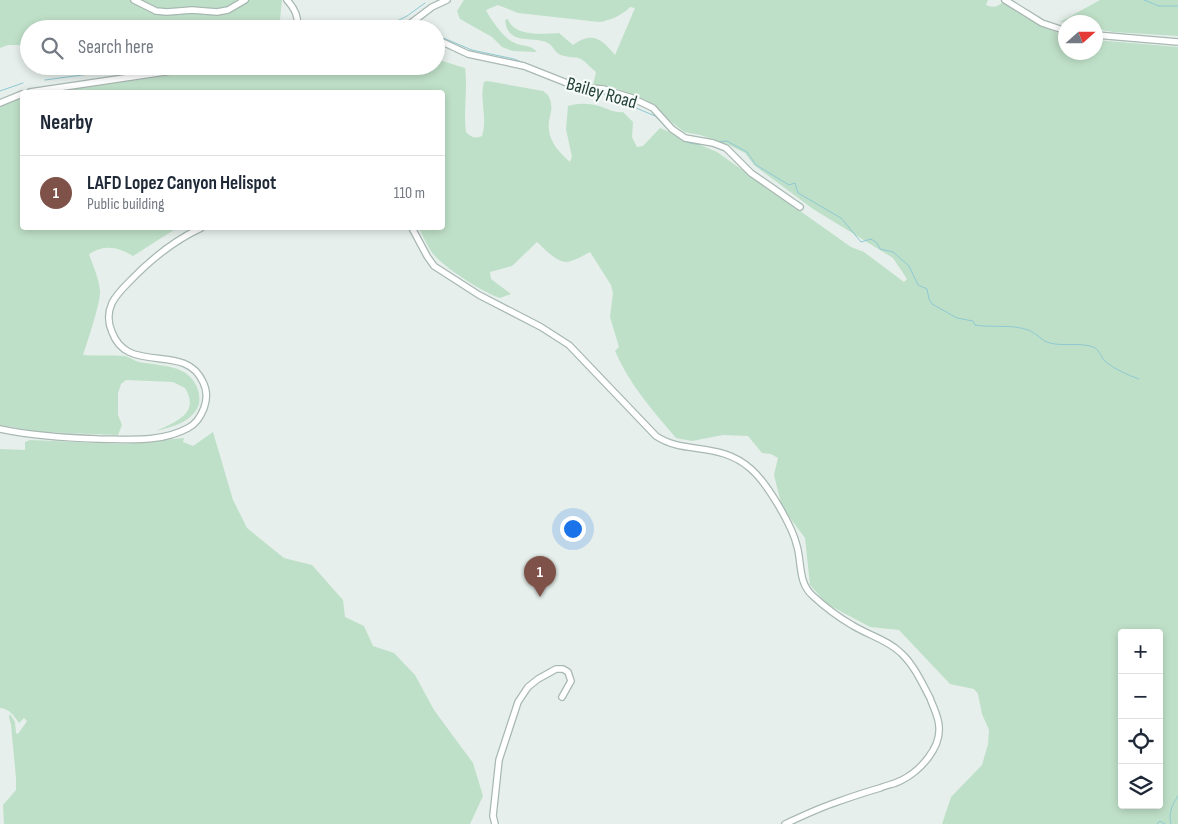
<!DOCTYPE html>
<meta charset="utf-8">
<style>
:root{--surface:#fff;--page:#f6f6f7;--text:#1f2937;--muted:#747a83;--line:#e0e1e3;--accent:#7f5249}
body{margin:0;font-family:"Sofia Sans Condensed",sans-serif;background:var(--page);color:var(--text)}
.controls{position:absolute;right:15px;bottom:15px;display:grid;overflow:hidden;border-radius:5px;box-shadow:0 2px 8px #0003}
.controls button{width:45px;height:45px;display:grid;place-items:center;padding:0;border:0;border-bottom:1px solid var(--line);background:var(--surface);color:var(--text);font:25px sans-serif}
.compass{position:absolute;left:1058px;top:15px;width:45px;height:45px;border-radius:50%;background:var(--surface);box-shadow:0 2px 8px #0003;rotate:69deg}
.you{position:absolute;left:572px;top:528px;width:18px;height:18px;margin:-12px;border:4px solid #fff;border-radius:50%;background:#1a73e8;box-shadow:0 0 0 8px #1a73e833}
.badge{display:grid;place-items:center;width:32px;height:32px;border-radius:50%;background:var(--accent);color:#fff;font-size:16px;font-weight:700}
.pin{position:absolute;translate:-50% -41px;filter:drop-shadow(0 1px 2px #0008)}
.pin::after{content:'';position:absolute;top:26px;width:18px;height:15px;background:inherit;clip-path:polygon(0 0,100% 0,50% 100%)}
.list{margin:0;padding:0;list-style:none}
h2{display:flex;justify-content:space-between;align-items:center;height:65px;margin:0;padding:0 20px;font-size:21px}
h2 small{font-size:16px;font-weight:400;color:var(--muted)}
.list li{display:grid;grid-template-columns:32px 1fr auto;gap:15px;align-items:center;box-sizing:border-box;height:75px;padding:0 20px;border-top:1px solid var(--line)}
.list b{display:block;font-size:19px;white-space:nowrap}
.list p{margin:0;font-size:16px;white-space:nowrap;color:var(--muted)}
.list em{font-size:16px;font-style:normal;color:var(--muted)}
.icon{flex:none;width:28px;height:28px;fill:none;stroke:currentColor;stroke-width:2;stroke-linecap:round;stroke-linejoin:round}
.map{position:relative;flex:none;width:1178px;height:824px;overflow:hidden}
.search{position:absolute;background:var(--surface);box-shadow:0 2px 8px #0003;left:20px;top:20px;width:425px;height:55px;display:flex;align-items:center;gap:12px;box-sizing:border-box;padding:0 18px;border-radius:28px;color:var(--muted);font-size:19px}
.panel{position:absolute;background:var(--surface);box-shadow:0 2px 8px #0003;left:20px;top:90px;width:425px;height:140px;border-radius:5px}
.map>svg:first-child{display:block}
</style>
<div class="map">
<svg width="1178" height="824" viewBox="0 0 1178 824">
<rect width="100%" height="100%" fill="#e6efeb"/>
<g fill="#bfe0c8" fill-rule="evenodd">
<polygon points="0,0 282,0 279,29 29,29 29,45 8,45 0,48"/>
<path d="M464,0H988L986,5C994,8 997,7 1003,2C1018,14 1034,22 1051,30C1057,32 1059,35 1065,36L1066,52H1096V40L1178,47V824H942L951,797L982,765L988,744L989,730L982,714L978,694L974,689L950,684L899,630L870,627L827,604L810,585L805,538L782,507L774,475L778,458L771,454L762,453L748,436L723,435L692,441L676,438C653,411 629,384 615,351L619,347L610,317L613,293L611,285L590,252C584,255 578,259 571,261C559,266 545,249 537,242L512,266L490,272L491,279L511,294L500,298C484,293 445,268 434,255C428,248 423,236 419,228H442V92H53L193,72L296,69L316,66H436V59L465,68C468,89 463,111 466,132C471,137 474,139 482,136C488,118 479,100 484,82L487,81L543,91L548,95C556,111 547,115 549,130C550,143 561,154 570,162L572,157L566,129L568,106C579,103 588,103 599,106C608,109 614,113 623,112L633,122L632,137L637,147L643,146L660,128L717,152L851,247L864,252L904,282L907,279L893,258L813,209L754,165L745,153L727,144L700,135L684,132L644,100L615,88L593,85L596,72C591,68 586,62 581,59C575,56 565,58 559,54C554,51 553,46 548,43C532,35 508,47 505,20L508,19C514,37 544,34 559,33L573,45C592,31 602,39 615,55L635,8L630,7C623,15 609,21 599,22L518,13L498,5L486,10C490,19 503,36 511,41C520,47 531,44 537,52L513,51L502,47L492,37L460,19L457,11ZM1122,633H1159V805H1122Z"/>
<polygon points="1100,0 1178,0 1178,36 1113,32 1096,29 1096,22 1060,22"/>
<path d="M22,98V228H177L133,256C118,247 105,244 89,254C93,266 99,278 100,291C101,301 87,343 83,355C96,356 111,355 125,356C130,357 134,361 139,362C159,366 186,364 196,385C199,391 200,397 199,404C193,422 172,427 156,431C174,422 201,414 185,388L173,382L126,380L121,384L118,393V415L122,425L118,435L41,432L0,425V107Z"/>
<path d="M213,432L233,500L247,528L284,558L312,565L343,600L345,617L364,626L373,646L394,653L415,675L434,710L473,763L483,796L470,824H4L3,805L16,790V778L11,725L9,717L10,714L15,722L16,733L18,734L27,721L24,718L19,723C13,715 10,709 0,708V449L25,450V442L30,440L125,444L184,438L183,442L193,446Z"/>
</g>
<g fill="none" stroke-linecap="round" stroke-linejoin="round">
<g stroke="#8ec9d4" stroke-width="1">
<polyline points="1144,0 1159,6 1178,6"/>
<polyline points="381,29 407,16 425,3"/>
<polyline points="436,35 472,50 514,59 544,71"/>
<polyline points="45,80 149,66"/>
<polyline points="565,85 584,93 601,93 655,116 669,129"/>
<polyline points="0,91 23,83"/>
<path d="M674,133C683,142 691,145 704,144"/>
<path d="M718,142L727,141L736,146L747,152L756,165L789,185L795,183L798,193L841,218L861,242L871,239L877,243L880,249L893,252L909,266L918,285L927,289L929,299L932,304L957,318L973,321L975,325C993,328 1012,324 1028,330C1038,334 1041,340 1047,342C1057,347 1081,342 1093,347C1099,349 1100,356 1105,361C1114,369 1128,375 1139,379"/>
<polyline points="1157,824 1160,821 1165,824"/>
<path d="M1171,824C1168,813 1172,805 1178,796"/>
</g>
<defs>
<g id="minor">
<polyline points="134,0 156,11 167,12 192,10 217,12 228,10 245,0"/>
<path d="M287,0C295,9 299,17 297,29"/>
<polyline points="1005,0 1042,23 1066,31"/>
<polyline points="403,29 432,7 447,0"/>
<polyline points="1096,35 1178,42"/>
<polyline points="436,39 468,54 524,66 577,87 603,89 632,98 653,108 672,129 685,138 713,143 726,148 751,173 800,207"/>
<polyline points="30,92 185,69 284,66"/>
<polyline points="0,103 22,94"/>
<path d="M412,228L427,256L434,266L479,295L541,327L569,345L656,436C684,455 720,441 751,469C767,483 792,525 797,546C802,564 798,583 813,596C825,607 838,617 852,625C868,635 888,640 901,653C914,665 922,683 930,698C933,707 939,717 939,727C941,748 920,771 902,780C895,784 887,785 880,788C866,792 851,797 837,802C819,808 802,816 785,824"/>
<path d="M0,429C33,436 65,438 98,439C127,439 161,443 188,428C196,424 201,416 204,408C207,400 207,390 203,382C189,351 154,364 129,352C121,348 115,340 112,332C108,323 108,312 112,303C116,295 122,289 129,282C150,260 173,241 201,228"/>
<polyline points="495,824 493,816 499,760 518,702 528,687 538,679 556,669 563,669 568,672 571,681 562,697"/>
</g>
</defs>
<use href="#minor" stroke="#a8b8b2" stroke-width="8"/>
<use href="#minor" stroke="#fff" stroke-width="5.5"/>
</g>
<g text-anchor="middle" stroke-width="4.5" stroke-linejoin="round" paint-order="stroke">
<g font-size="19" fill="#24423a" stroke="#f7fbf9">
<text transform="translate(602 92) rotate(16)" y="7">Bailey Road</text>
</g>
</g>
</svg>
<div class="controls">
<button>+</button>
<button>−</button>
<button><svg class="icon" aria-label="locate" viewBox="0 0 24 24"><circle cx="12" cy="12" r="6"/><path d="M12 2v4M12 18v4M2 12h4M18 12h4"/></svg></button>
<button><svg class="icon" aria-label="layers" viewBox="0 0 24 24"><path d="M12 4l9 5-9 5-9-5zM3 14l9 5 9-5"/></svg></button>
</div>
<svg class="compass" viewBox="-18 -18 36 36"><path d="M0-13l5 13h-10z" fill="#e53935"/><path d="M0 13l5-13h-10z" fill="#747a83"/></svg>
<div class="you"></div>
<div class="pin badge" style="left:540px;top:597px">1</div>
<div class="search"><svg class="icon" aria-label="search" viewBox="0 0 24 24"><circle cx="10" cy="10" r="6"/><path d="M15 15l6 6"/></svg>Search here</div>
<section class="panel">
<h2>Nearby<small></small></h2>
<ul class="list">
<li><span class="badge">1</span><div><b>LAFD Lopez Canyon Helispot</b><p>Public building</p></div><em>110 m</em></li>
</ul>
</section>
</div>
